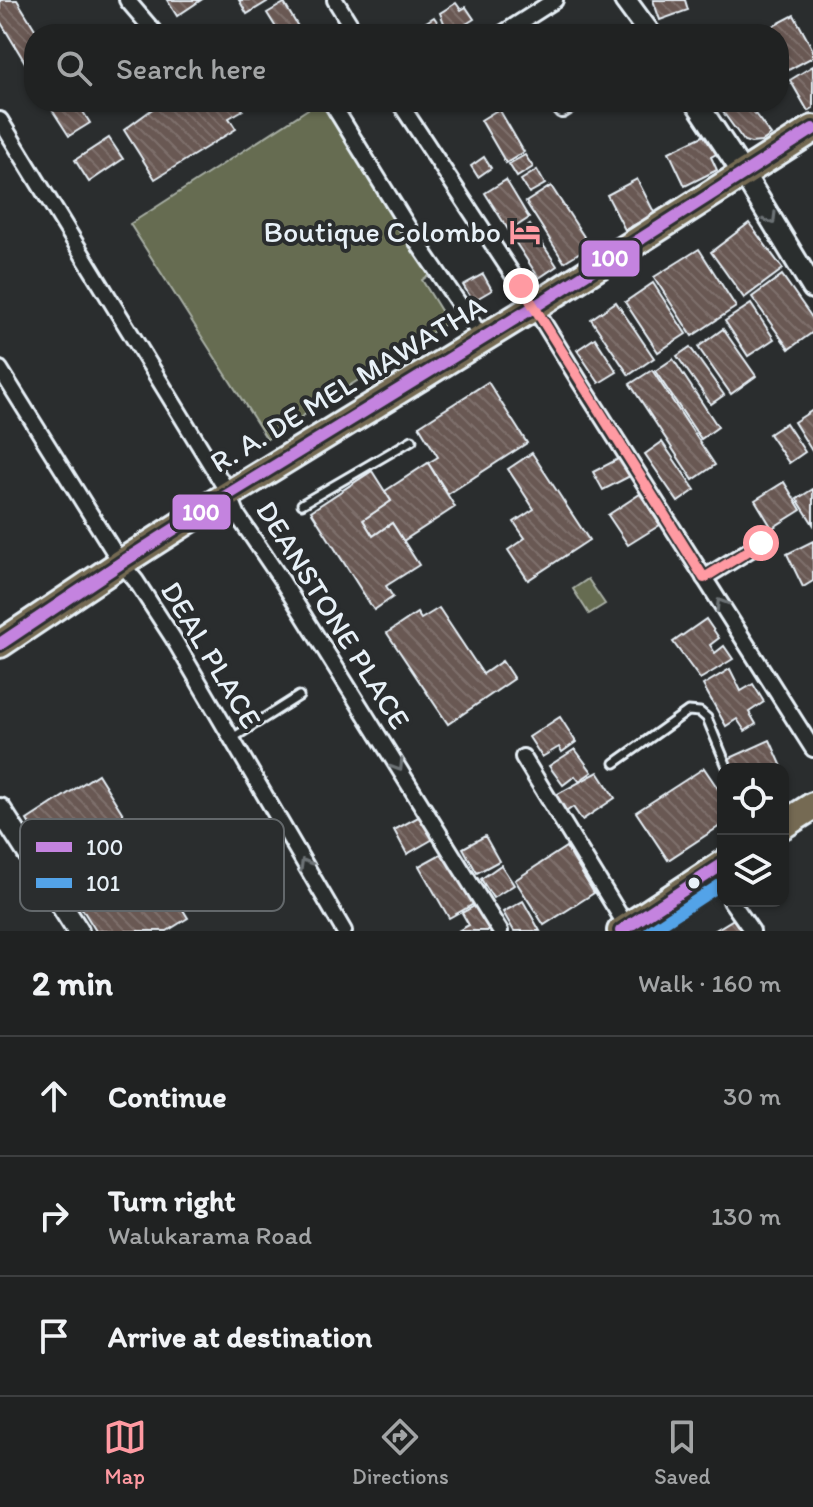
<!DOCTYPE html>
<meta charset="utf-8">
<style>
:root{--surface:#202222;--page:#282a2a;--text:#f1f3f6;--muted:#a2a4a5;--line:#3d3f40;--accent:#ff9aa2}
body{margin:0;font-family:Itim,sans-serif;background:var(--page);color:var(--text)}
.controls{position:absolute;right:24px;bottom:24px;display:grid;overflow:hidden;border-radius:16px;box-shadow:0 2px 6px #0004}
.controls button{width:72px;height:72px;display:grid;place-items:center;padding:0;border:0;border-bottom:2px solid var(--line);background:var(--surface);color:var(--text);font:40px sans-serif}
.stop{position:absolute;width:24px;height:24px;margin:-18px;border:6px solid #ff9aa2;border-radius:50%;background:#fff}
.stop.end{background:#ff9aa2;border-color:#fff;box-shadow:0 2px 8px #0008}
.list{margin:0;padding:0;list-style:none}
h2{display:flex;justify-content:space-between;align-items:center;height:104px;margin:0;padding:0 32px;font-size:34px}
h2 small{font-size:26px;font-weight:400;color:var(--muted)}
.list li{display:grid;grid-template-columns:52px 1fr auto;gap:24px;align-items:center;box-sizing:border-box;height:120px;padding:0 32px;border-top:2px solid var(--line)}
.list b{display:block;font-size:30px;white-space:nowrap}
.list p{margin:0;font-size:26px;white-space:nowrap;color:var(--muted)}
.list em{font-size:26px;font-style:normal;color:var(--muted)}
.icon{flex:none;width:44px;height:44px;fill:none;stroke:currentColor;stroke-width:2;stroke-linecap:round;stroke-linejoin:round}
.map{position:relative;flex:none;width:813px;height:931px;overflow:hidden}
.search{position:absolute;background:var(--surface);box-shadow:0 2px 6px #0004;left:24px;right:24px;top:24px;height:88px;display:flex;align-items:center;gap:20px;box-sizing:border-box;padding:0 28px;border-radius:32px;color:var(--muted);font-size:30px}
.sheet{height:464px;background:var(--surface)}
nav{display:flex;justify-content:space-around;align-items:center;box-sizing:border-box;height:112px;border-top:2px solid var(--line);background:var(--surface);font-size:22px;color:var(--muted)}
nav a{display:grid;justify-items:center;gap:4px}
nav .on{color:var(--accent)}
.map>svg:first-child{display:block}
</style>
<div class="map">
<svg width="813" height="931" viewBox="0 0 813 931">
<defs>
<pattern id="building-back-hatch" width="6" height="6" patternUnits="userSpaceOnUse" patternTransform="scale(2)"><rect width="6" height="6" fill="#695853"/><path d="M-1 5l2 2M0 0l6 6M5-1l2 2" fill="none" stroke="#7e706c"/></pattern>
</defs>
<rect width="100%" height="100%" fill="#2a2d2e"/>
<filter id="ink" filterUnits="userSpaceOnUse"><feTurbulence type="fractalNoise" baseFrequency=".0125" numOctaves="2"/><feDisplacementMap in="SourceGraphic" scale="16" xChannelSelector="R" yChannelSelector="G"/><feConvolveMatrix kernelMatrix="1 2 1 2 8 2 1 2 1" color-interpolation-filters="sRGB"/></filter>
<g filter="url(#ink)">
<g fill="#666c51" stroke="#a7aea4" stroke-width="2">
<polygon points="319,102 334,102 439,268 422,280 448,322 267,439 130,224"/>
<polygon points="588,579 605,604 589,614 573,589"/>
</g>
<g fill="url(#building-back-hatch)" stroke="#e8f1f8" stroke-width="2">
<polygon points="0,0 17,0 38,34 34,34 34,59 26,64 0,21"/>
<polygon points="167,0 201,0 177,16"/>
<polygon points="239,0 270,0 247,14"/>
<polygon points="653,0 685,0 688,10 660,20"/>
<polygon points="284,3 300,30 294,34 280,34 267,13"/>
<polygon points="456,3 461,10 466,7 474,19 463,26 468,34 418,34 415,29 434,17 440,26 444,23 440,13"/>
<polygon points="794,15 813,50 813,57 779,75 779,34 758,34"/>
<polygon points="813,66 813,108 808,111 790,80"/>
<polygon points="47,102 77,102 90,123 69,136"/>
<polygon points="162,102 238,102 243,110 229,118 236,129 155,179 124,130"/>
<polygon points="728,102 746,102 771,135 761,142 751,143 744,141 720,108"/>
<polygon points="499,109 524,152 506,163 481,120"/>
<polygon points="711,132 720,152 711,157 717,170 685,186 669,152"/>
<polygon points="109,138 123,159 89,182 75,160"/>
<polygon points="525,155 533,167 517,177 509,164"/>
<polygon points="484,157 491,168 478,177 471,166"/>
<polygon points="537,170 545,184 529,193 521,180"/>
<polygon points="637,179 655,214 625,230 607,195"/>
<polygon points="506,180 529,218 509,231 485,193"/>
<polygon points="551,186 590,246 564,262 526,202"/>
<polygon points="749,223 783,269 744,298 711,252"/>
<polygon points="530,225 557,266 539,278 512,237"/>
<polygon points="699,249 736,307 692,336 654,277"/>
<polygon points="483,274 492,290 473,301 463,285"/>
<polygon points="782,275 813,319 813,332 789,349 752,297"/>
<polygon points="653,283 686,334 658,352 625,302"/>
<polygon points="616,302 654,358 629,375 591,319"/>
<polygon points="751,304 774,339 748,356 725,321"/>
<polygon points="723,329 756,376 731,394 698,347"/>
<polygon points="595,338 617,372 599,383 577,350"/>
<polygon points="690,347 724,395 711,404 677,356"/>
<polygon points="673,359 718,427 701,439 655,371"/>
<polygon points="652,370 715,465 693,480 630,384"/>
<polygon points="488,382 527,443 448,494 428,463 438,457 419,426"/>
<polygon points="813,410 813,450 812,451 794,422"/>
<polygon points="786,423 805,452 789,463 769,434"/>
<polygon points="662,442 695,490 678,502 645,454"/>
<polygon points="532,453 589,540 528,580 508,550 525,538 514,522 534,509 508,469"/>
<polygon points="620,458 630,476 603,490 593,472"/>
<polygon points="428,463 455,507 403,541 392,523 373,536 363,520 391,501 385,491"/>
<polygon points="372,471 391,501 363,520 373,536 392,523 419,565 386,586 393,597 374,610 311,511"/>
<polygon points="784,482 801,510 772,528 755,500"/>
<polygon points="813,489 813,524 797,499"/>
<polygon points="640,494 660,525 628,545 608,515"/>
<polygon points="813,541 813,581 803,587 787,554"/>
<polygon points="439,608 483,674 502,661 514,679 448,724 387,633 417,613 421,619"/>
<polygon points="706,619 719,638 710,645 715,653 724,646 733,659 700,679 673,642"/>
<polygon points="730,669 741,691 753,684 764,702 749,712 756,724 745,731 737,719 726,726 703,685"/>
<polygon points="560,717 576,742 562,752 559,747 542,757 529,737"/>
<polygon points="770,740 783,769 732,769 728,759"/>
<polygon points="575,749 592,772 579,781 575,776 563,785 549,766"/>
<polygon points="704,768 723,796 723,824 668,860 636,812"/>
<polygon points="598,772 615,798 582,820 573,807 563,814 552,797"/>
<polygon points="98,774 188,918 167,931 96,931 27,820"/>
<polygon points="422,815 435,838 407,854 394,830"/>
<polygon points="485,836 499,861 477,873 463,848"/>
<polygon points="566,847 594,893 544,925 515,880"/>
<polygon points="448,850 477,902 449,918 419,866"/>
<polygon points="501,865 514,885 493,898 481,879"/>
<polygon points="523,901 540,931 514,931 503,912"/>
<polygon points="480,903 496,931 458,931 469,925 462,913"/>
<polygon points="737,917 745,931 714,931"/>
</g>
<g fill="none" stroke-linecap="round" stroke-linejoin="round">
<defs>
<g id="lane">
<polyline points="302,504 412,440"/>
<polyline points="231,739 299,696"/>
<polyline points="615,763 688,711 700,712 707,718 728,769"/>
</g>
<g id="street">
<polyline points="127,0 156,34"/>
<polyline points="335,0 356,34"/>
<polyline points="502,34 555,0"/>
<polyline points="331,102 419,245 483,339"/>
<polyline points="399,102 534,307 580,382 813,749"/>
<polyline points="562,110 575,102"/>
<polyline points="0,120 229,494 238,516 282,581 500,931"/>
<polyline points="0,369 121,563 136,581 173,638 344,931"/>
<polyline points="704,578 761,543"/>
<polyline points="523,757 627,927"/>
<polyline points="711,872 723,890"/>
<polyline points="731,901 752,931"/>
<polyline points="649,913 660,931"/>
</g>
<g id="secondary">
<polyline points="625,0 650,34"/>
<polyline points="696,102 743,173 813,288"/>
<polyline points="0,809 78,931"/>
</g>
<g id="highway">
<polyline points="0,644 121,563 229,494 534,307 813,129"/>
<polyline points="783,825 813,806"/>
<polyline points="621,931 723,864"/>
</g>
</defs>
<use href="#lane" stroke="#e8f1f8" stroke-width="13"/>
<use href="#street" stroke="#e8f1f8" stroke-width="20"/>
<use href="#secondary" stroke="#e8f1f8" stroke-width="26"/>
<use href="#highway" stroke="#e8f1f8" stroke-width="32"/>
<use href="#lane" stroke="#2a2d2e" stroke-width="7"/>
<use href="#street" stroke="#2a2d2e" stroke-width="14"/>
<use href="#secondary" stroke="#2a2d2e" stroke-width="20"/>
<use href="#highway" stroke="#746b52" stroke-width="26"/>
<defs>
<g id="bus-1">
<polyline points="0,644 121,563 229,494 534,307 813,129"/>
<polyline points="621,931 723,864"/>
</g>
<polyline id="bus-2" points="650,931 723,883"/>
</defs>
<use href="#bus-1" stroke="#2a2d2e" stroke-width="18"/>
<use href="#bus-2" stroke="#2a2d2e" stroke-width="18"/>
<use href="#bus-1" stroke="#c483df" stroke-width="12"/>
<use href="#bus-2" stroke="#53a3e8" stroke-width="12"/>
</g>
<defs><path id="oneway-chevron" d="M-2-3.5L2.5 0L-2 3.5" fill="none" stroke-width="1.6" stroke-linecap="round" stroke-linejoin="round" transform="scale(2)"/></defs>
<g stroke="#6c7275">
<use href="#oneway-chevron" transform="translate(771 219) rotate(59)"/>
<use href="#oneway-chevron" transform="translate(721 604) rotate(-122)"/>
<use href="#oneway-chevron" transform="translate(398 766) rotate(58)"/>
<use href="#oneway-chevron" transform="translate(305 864) rotate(-120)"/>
</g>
</g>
<g fill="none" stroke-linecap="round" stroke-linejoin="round" filter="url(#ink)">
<polyline stroke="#ff9aa2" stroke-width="10" points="521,286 704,578 761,543"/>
</g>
<defs>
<symbol id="hotel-bare" viewBox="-9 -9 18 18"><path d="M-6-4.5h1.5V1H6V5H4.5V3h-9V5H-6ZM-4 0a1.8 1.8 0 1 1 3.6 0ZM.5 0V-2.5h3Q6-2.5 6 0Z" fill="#ff9aa2" stroke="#2a2d2e" stroke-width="2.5" paint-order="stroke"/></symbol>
</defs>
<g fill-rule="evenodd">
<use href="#hotel-bare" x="503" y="210" width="44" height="44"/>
</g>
<circle fill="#e8f1f8" stroke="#2a2d2e" stroke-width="3" cx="694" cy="883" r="7"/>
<g text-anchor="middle" stroke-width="8" stroke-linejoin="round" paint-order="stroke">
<g font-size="30" fill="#e8f1f8" stroke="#2a2d2e" text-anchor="end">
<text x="501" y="242">Boutique Colombo</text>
</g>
<g font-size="30" fill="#e8f1f8" stroke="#2a2d2e">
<text transform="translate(348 384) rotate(-31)" y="10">R. A. DE MEL MAWATHA</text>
<text transform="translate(333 615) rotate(58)" y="10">DEANSTONE PLACE</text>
<text transform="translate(211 655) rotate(59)" y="10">DEAL PLACE</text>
</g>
</g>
<rect x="20" y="819" width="264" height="92" rx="12" fill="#2a2d2e" stroke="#63686b" stroke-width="2"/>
<rect x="36" y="842" width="36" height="10" fill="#c483df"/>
<rect x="36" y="878" width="36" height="10" fill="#53a3e8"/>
<g font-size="22" fill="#e8f1f8">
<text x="86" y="855">100</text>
<text x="86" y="891">101</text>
</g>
<g stroke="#2a2d2e" stroke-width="3">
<rect x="580" y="239" width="61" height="39" rx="8" fill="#c483df"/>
<rect x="171" y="493" width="61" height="38" rx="8" fill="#c483df"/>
</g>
<g font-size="22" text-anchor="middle" font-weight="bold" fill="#fff">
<text x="610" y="266">100</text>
<text x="201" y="520">100</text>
</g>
</svg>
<div class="controls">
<button><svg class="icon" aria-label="locate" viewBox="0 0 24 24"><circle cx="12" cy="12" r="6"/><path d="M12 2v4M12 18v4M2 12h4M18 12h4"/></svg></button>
<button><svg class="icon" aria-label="layers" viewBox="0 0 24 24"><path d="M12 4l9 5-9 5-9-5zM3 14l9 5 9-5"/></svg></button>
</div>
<div class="stop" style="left:761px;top:543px"></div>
<div class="stop end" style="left:521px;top:286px"></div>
<div class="search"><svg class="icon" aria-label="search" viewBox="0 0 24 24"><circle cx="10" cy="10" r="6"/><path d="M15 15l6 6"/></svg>Search here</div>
</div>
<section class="sheet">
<h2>2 min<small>Walk · 160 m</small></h2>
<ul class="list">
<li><svg class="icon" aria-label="ahead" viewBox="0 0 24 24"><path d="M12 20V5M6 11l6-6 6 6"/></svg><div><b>Continue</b></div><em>30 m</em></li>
<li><svg class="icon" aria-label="right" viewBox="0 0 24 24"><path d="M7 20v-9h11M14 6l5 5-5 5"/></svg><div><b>Turn right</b><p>Walukarama Road</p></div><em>130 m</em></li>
<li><svg class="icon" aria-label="arrive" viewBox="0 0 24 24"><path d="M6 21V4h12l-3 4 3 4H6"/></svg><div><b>Arrive at destination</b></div></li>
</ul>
</section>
<nav>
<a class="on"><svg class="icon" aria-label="map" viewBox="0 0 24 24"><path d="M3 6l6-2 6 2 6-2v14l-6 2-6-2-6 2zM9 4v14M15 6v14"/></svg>Map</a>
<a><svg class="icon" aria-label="directions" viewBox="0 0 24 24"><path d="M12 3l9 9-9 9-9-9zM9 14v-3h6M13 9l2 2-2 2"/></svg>Directions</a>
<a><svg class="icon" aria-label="saved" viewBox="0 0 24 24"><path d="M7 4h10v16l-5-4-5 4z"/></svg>Saved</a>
</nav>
